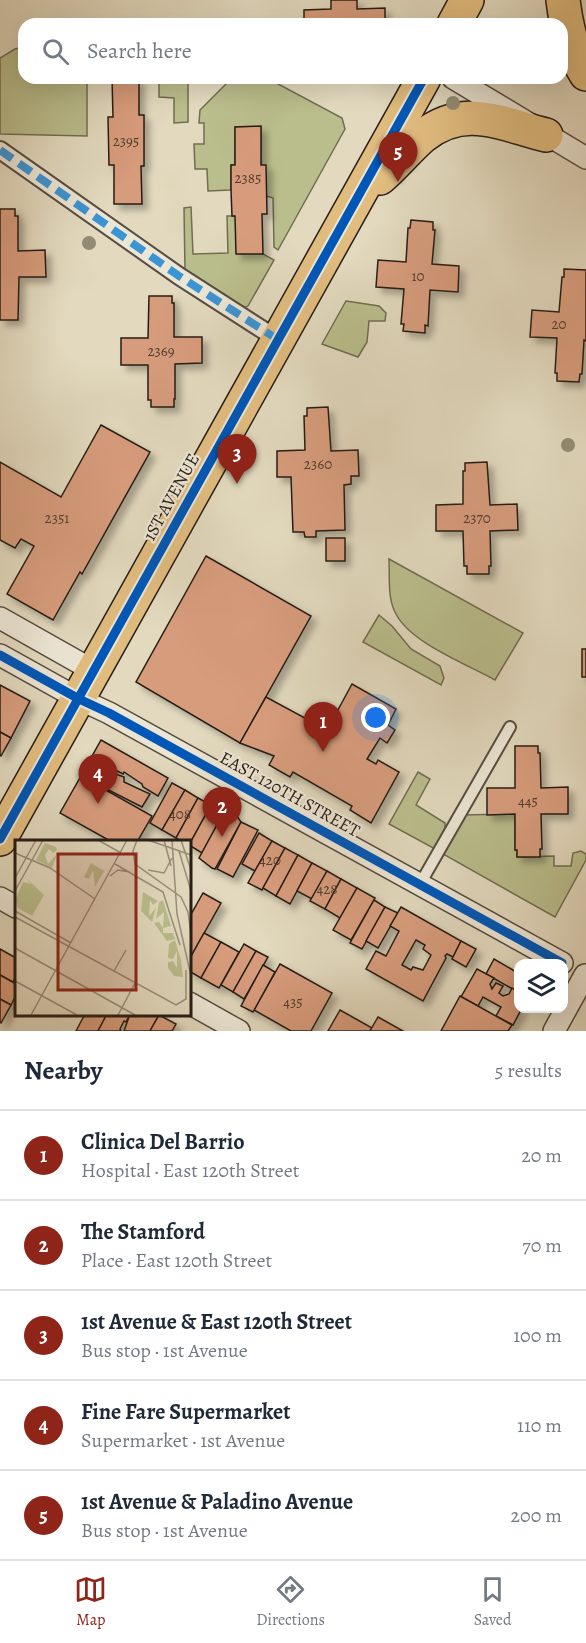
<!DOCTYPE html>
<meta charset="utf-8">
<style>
:root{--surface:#fff;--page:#f6f6f7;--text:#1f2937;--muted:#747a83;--line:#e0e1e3;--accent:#8f2418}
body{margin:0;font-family:Alegreya,serif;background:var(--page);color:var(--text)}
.controls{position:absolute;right:18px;bottom:18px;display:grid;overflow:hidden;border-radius:12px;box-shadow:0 6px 24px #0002}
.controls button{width:54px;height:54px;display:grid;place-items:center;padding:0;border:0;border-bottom:2px solid var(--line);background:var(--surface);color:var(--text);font:30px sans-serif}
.you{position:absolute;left:376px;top:718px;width:21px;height:21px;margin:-15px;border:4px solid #fff;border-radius:50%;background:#1a73e8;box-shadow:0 0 0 9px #1a73e833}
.badge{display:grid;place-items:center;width:39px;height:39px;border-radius:50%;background:var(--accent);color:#fff;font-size:20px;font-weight:700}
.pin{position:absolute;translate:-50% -50px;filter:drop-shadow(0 2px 3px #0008)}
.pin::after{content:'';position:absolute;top:32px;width:21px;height:18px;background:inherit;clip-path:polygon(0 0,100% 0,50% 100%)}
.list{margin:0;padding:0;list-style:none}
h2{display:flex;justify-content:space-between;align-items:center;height:78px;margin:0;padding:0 24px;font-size:26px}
h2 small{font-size:20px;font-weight:400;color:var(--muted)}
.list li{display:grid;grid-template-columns:39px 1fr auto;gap:18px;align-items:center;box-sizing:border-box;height:90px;padding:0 24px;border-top:2px solid var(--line)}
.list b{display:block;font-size:22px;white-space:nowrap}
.list p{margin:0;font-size:20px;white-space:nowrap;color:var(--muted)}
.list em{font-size:20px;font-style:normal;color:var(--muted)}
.icon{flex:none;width:33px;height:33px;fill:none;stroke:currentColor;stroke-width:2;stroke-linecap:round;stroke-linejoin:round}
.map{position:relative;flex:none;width:586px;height:1031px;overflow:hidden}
.search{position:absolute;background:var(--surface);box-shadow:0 6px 24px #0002;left:18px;right:18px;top:18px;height:66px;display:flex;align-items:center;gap:15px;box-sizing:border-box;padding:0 21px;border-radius:18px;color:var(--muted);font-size:22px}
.sheet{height:528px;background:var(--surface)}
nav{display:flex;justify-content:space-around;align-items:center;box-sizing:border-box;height:84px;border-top:2px solid var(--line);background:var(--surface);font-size:16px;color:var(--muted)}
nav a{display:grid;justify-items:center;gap:3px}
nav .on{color:var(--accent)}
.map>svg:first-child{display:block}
</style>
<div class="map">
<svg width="586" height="1031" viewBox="0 0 586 1031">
<defs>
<filter id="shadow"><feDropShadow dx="5.5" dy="5.5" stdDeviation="3" flood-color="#0004"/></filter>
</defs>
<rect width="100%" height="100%" fill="#e2d9be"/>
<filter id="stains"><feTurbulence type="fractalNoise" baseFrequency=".00333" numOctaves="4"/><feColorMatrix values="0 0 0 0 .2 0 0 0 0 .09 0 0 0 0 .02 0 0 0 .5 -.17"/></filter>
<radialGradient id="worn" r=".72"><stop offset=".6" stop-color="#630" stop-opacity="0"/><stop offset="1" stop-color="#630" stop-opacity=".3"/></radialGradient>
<g fill="#babd8c" stroke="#706d51" stroke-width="1.5">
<polygon points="24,47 24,78 87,78 87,136 0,134 0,58 15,49"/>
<polygon points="159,78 188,78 188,122 174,123 174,98 159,97"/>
<polygon points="232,78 267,78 342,118 345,129 278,250 274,247 273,198 266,196 261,165 261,127 235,127 235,165 231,165 231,190 208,191 207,169 195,169 194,144 204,144 204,123 199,123 200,110"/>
<polygon points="191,207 193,254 228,253 227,216 235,216 263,254 274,260 248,306 241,309 185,271 184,208"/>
<polygon points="346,301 379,306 386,313 385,321 369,321 367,342 358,357 322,344"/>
<path d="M389,559L523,633L495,680C466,664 411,643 396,614C387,598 390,577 389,559Z"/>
<polygon points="379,615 392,626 411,649 440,666 444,678 441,685 363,642"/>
<polygon points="418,772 430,779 416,805 445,823 445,832 435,849 389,824"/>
<polygon points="515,814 515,850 517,850 517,857 554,856 554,866 571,866 573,853 581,851 586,854 586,860 555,917 443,854 462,815"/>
</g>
<g fill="#d79c7b" stroke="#271d16" stroke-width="1.5" fill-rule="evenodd" filter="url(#shadow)">
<polygon points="331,0 357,0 357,9 385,8 385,24 304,24 304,10 331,9"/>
<polygon points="112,78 139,78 139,115 144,115 144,166 141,166 142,204 114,204 114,165 109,165 108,117 113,117"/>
<polygon points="261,126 261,165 266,165 267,214 262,214 263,254 236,254 235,216 232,216 231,190 231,165 235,165 235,127"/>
<polygon points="0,209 15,209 15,216 18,216 18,251 45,250 46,277 19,277 18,320 0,320"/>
<polygon points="411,220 433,222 433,230 435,230 432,264 459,266 458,292 430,290 428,326 425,325 425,333 403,331 404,324 401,324 404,289 376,287 378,260 406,262 408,228 410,228"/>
<polygon points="564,269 586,270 586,341 584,340 582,374 580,374 579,382 557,381 557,373 555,373 557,338 530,337 532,310 559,312 562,277 564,277"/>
<polygon points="149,296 172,296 172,303 174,303 174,337 202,337 202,363 175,364 175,399 174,399 174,407 151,407 151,400 148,400 148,365 121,365 121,338 148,338"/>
<polygon points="328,407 331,451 358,450 359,476 351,476 351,484 344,485 345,530 316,531 316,537 305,537 304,532 293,532 291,477 277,477 277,451 305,450 304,416 307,416 307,408"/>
<polygon points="101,425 150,452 82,574 80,572 53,620 7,594 34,546 21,539 15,548 0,540 0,462 61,497"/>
<polygon points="487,462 490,505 517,504 518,530 490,531 491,566 489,566 489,574 467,574 467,566 464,566 463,531 436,531 436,505 463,504 463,471 465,471 465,463"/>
<rect x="326" y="538" width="19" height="23"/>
<polygon points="206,556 311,616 240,743 136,682"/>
<rect x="582" y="649" width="4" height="28"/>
<polygon points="352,684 396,709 388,725 395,730 387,743 380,738 367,759 376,764 378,760 399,772 371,823 350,810 352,806 293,772 290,777 269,765 274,756 240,743 266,697 327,730"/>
<polygon points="0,685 30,701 11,738 0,732"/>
<polygon points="0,732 11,738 1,756 0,755"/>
<polygon points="101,740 168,778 158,796 143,787 142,784 124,772 123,774 91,758"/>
<polygon points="515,746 538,746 538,753 540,753 541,788 568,787 568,814 541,814 542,849 540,849 540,857 517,857 517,850 515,850 515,814 487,815 487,788 515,788"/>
<polygon points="91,758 107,766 107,771 124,777 124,782 150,794 142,807 81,776"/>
<polygon points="81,776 152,816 137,842 112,842 60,813"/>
<polygon points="172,783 185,790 162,830 150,823"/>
<polygon points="185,790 198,798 176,838 162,830"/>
<polygon points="198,798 211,805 189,845 189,842 183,842 176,838"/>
<polygon points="211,805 224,812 202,853 189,845"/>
<polygon points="224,812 232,817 237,816 241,822 215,869 212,868 199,858"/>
<polygon points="241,822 258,830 233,877 217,869"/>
<polygon points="259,833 272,841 255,871 242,864"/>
<polygon points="272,841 285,848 262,890 248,883"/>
<polygon points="285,848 298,855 276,896 263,888"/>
<polygon points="298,855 312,863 290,904 276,896"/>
<polygon points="312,863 327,871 312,899 297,891"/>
<polygon points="327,871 341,879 325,909 310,901"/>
<polygon points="341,879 357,888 340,918 325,909"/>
<polygon points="357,888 375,898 351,940 333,930"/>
<polygon points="203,893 221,903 189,960 189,918"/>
<polygon points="374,900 385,907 362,949 350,943"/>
<polygon points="385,907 398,913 378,948 366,941"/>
<path d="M401,907L461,941L453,957L447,954L445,956L446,958L423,1001L366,969L376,951L386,956L399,931L390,926ZM416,940L425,945L423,949L431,955L423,970L413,967L411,970L402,965Z"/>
<polygon points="204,933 221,942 201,978 189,971 189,960"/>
<polygon points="461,941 476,949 466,967 452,959"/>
<polygon points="221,942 239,952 219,988 201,978"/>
<polygon points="244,944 256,951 233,992 221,985"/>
<polygon points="0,949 16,958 16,976 13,982 0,975"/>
<polygon points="256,951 268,957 244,999 233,992"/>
<polygon points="494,959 518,973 518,992 486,974"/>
<polygon points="280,964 332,993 311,1031 291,1031 254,1010"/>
<polygon points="263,965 275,972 253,1012 241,1006"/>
<polygon points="477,969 494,978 490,984 492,989 496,983 503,986 499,993 503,996 509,994 512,988 518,992 518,1008 522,1008 513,1025 496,1016 501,1007 483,997 478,1006 461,997"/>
<polygon points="0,975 16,984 16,995 11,1005 0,999"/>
<polygon points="460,996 512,1025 508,1031 441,1031"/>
<polygon points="0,999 11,1005 1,1023 0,1022"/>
<polygon points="340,1010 372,1028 370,1031 328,1031"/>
<polygon points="85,1014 107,1014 98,1031 76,1031"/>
<polygon points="107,1014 130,1014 126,1022 124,1021 120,1029 121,1031 98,1031"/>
<polygon points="130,1014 158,1014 159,1015 150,1031 124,1031"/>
<polygon points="159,1015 176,1024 172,1031 150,1031"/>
<polygon points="378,1017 403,1031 370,1031"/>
</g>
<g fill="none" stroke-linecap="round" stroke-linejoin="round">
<defs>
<polyline id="service" points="420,884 510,727"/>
<polyline id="pedestrian" points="0,150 179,276 277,339"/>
<g id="minor">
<polyline points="453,78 586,158"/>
<polyline points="0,618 94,671"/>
<polyline points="0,655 79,699 109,713 562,963"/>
<polyline points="0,898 16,907"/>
<polyline points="189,1003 239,1031"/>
<polyline points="554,1031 585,975"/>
</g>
<g id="primary">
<polyline points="454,24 467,0"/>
<path d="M380,178C395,165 408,149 423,136C465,103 501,124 546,135"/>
<polyline points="0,839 424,78"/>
</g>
<path id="motorway" d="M563,0C566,25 572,52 586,74"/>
</defs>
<use href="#service" stroke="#564c40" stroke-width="14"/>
<use href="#pedestrian" stroke="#564c40" stroke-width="20"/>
<use href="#minor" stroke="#564c40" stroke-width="24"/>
<use href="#primary" stroke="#271d16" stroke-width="36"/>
<use href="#motorway" stroke="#271d16" stroke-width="36"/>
<use href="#service" stroke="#ece6d5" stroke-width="10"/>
<use href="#pedestrian" stroke="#ece6d5" stroke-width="16"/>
<use href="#minor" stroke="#ece6d5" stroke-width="21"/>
<use href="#primary" stroke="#e1bc7f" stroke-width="33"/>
<use href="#motorway" stroke="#e1bc7f" stroke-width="33"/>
<polyline stroke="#3b94d4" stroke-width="8" stroke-dasharray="15 8" stroke-linecap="butt" points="0,150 179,276 277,339"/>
<defs>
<g id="cycleway">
<polyline points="0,655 79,699 109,713 562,963"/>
<polyline points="0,839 424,78"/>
</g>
</defs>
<use href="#cycleway" stroke="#ece6d5" stroke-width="13"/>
<use href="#cycleway" stroke="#0057b8" stroke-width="9"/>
</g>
<g fill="#938c75">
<circle cx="453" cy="103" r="7"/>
<circle cx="89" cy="243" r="7"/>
<circle cx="568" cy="445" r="7"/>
</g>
<g text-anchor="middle" stroke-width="4.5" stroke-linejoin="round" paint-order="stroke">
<g font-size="15" fill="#533d2f">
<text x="126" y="146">2395</text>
<text x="248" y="183">2385</text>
<text x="418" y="281">10</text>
<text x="559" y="329">20</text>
<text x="161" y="356">2369</text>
<text x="318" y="469">2360</text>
<text x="57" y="523">2351</text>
<text x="477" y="523">2370</text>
<text x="528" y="806">445</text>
<text x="180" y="819">408</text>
<text x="270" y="865">420</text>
<text x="327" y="894">428</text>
<text x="293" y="1007">435</text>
</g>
<g font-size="18" fill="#271d16" stroke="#ece6d5">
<text transform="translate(171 497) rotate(-61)" y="6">1ST AVENUE</text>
<text transform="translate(290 794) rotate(29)" y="6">EAST 120TH STREET</text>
</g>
</g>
<g transform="translate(15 840)">
<rect width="176" height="176" fill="#e2d9be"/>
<path d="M30,3L41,7L42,10L38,13L34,9L30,15L33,24L42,14L37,28L21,20ZM76,23L89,31L80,47L78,31L74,39L69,37ZM11,38L29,55L17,76L3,68L0,60L8,42L16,44ZM128,52L143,61L138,65L135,60L134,76L141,68L137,82L126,71ZM148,60L156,86L148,88V93H158L160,99L152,101L139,83L144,82L148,88L149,72L141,79L144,62ZM160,100L166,120L168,137L159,136L153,128V122L158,121L162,128V111L158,119L153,118L154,104Z" fill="#babd8c"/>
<path fill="none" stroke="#978e7b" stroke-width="1.5" d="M83,0L106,13M122,0L118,11L120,24L166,57L173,72L176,95M133,0L176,15M149,0L156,26M157,0L162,74L176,136M166,0L176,30M164,11L176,51M0,13L35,28L80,59M100,24L148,52L165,105M133,30L149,33L157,18M95,36L103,30L115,32M0,38L21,0M0,51L28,0M0,71L56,103M0,77L161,165L171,159V130M0,108L120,175M99,131L111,110M0,141L62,175M16,175L112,0M103,175L120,143"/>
<path fill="#8f2418" fill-opacity="0.15" stroke="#8f2418" stroke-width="3" d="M43,14H121V150H43Z"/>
<rect width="176" height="176" fill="none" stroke="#271d16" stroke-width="3"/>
</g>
<rect width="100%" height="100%" filter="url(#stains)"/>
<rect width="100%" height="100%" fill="url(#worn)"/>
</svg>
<div class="controls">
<button><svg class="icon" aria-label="layers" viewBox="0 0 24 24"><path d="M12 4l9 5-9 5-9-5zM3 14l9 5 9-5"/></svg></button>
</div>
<div class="you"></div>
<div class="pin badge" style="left:323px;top:752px">1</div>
<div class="pin badge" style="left:222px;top:837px">2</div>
<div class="pin badge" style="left:237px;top:484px">3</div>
<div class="pin badge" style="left:98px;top:804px">4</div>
<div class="pin badge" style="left:398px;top:182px">5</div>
<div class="search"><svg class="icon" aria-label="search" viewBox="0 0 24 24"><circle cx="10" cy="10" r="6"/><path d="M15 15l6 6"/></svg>Search here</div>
</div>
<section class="sheet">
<h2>Nearby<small>5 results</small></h2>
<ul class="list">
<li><span class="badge">1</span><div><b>Clinica Del Barrio</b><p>Hospital · East 120th Street</p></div><em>20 m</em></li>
<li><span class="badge">2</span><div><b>The Stamford</b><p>Place · East 120th Street</p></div><em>70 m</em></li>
<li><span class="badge">3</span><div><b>1st Avenue &amp; East 120th Street</b><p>Bus stop · 1st Avenue</p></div><em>100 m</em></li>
<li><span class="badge">4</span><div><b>Fine Fare Supermarket</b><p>Supermarket · 1st Avenue</p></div><em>110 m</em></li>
<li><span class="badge">5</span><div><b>1st Avenue &amp; Paladino Avenue</b><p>Bus stop · 1st Avenue</p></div><em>200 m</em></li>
</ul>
</section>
<nav>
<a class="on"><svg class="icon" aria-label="map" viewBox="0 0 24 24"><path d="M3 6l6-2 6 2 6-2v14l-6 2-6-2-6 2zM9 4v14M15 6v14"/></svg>Map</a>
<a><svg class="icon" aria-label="directions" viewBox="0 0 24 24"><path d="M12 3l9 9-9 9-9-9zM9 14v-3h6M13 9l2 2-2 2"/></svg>Directions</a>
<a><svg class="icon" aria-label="saved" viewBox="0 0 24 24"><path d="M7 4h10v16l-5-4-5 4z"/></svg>Saved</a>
</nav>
